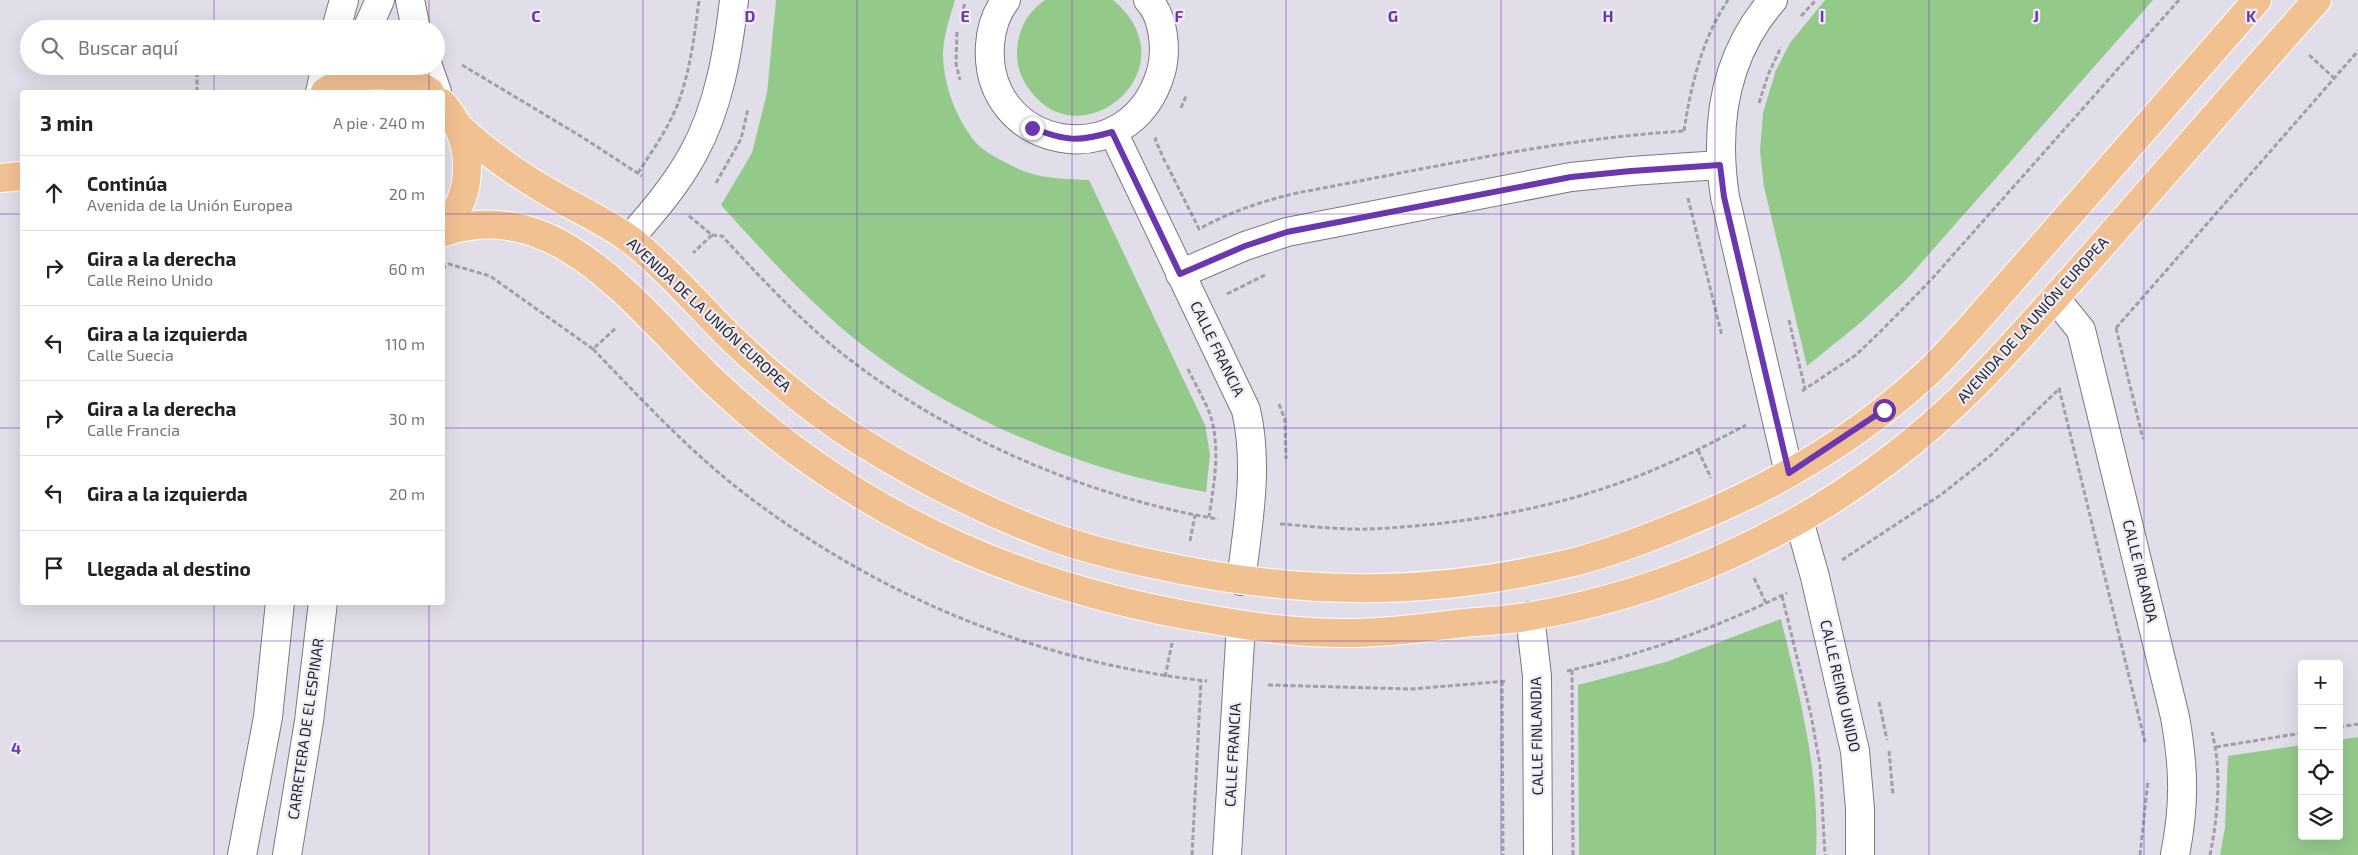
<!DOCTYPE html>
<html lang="es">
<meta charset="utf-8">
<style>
:root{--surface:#fff;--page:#f6f6f6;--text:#222;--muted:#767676;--line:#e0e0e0}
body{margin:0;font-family:"Exo 2",sans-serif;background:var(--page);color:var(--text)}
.controls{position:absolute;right:15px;bottom:15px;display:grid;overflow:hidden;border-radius:5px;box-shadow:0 5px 20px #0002}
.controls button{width:45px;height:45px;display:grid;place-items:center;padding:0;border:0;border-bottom:1px solid var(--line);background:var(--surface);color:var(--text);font:25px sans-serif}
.stop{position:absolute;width:15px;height:15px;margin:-11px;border:4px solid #6a37ae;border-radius:50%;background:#fff}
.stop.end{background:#6a37ae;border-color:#fff;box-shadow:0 1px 5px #0008}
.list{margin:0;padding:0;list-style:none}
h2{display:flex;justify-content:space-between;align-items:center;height:65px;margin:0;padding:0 20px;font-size:21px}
h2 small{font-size:16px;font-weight:400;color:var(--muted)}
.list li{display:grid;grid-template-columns:32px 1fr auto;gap:15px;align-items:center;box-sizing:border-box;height:75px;padding:0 20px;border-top:1px solid var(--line)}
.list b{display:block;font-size:19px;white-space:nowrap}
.list p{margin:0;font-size:16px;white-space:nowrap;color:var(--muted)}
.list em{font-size:16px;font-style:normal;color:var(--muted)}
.icon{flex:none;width:28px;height:28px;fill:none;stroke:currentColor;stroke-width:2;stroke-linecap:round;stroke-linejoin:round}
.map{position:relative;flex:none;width:2358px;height:855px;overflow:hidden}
.search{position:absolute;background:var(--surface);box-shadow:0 5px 20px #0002;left:20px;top:20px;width:425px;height:55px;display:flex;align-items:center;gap:12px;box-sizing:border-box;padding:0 18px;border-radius:28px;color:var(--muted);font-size:19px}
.panel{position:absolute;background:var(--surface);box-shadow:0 5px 20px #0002;left:20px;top:90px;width:425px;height:515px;border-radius:5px}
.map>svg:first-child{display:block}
</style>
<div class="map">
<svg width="2358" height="855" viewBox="0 0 2358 855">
<rect width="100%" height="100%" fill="#e1dee9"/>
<g fill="#93ca8a">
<path d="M776,0H955C950,17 943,37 943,55C944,87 956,118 976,143C984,152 1016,169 1029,173C1048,179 1068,179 1089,180L1205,425L1210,455L1206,492C1077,471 936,411 837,324C795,287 758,246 721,205L752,153L767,93Z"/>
<path d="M1045,0H1113C1193,67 1084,159 1032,93C1023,82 1017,69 1017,55C1017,32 1026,13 1045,0Z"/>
<polygon points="1825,0 2153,0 1906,280 1860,323 1807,366 1764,187 1760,151 1763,113 1776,70 1790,43"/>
<path d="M1781,619C1800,697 1820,774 1816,855H1579L1578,685L1666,662Z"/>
<polygon points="2358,737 2358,855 2220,855 2225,827 2228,756 2302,745 2302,836 2339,836 2339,740"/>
</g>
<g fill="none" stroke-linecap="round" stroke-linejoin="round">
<defs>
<g id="minor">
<polyline points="410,0 416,29"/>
<path d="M1006,0C996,13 991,29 990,45C983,151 1130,178 1161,72C1167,50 1164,17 1148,0"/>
<path d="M1773,0C1724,56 1714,125 1725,197L1789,473"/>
<polyline points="336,29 344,0"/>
<polyline points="367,29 380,0"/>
<polyline points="428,66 437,92"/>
<polyline points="320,92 326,66"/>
<path d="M1113,132L1246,410C1259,466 1248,524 1241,581"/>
<path d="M629,239C653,212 676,185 693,154C719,107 728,52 734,0"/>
<polyline points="1180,274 1245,246 1287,232 1571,177 1631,171 1720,165"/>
<path d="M2055,298L2081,330L2175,717C2184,768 2185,804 2175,855"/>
<polyline points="1799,520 1815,577 1855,751 1860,809 1860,855"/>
<polyline points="1530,616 1537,676 1538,855"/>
<polyline points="242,855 268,717 280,602"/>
<polyline points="287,855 309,721 323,602"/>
<polyline points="1227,855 1241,625"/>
</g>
<g id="major">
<path d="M325,92C356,70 399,70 430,92"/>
<path d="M442,103C475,140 476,194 442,230"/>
<path d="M459,127C487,153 517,174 550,193C577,209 607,222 632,241C668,270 698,305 731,338C770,375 813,412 860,441C921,479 985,512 1053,537C1086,549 1120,557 1153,564C1298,596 1430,597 1574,562C1610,553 1646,539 1680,525C1768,490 1853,441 1923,377C1940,362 1955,344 1971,327L2257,0"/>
<polyline points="0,178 22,176"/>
<path d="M442,233C549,194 628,296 695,363C710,379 727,394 744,409C879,526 1033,590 1208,619C1252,627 1297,633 1342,633C1383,634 1425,627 1465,623C1487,621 1510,620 1532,616C1660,594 1786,539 1889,460C1964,404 2018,339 2080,270C2159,181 2237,89 2317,0"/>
</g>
</defs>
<use href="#minor" stroke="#7a7881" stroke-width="30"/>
<use href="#major" stroke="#fff" stroke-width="30"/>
<g stroke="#a09ea6" stroke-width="3" stroke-dasharray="5 2.5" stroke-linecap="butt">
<polyline points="961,16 965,3"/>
<polyline points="1801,16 1816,0"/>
<polyline points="957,32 956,64 960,80"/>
<polyline points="2309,55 2334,78"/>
<polyline points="462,65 582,137 642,176"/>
<polyline points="197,92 197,70 228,66"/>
<polyline points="1759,103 1768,75 1781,47"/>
<polyline points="1181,108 1186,96"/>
<path d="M1684,131C1691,85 1702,39 1728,0"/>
<polyline points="1157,138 1155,139 1166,164"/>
<path d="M1167,165L1199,229C1230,212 1262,201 1297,193C1426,169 1554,139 1684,131"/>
<path d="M638,173C654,148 672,123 681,95C691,64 695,32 699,0"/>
<polyline points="716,183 741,139 748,109"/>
<polyline points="1688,198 1722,336"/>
<polyline points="689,216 712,235 693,253"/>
<path d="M712,235L722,236C763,280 804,325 853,362C952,438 1094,499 1218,519"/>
<polyline points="442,269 449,264 490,276 593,349 616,328"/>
<polyline points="1227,294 1267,274"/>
<polyline points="1789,320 1805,389"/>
<polyline points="2116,328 2143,439"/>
<polyline points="2116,328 2358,51"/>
<path d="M593,349C643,401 692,454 749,497C882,598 1041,663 1207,681"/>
<path d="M1188,369C1195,384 1204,399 1210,414C1221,448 1214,483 1209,517"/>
<polyline points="2059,388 2145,742"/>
<polyline points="1802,391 1856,355 1884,328 1930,281 2179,0"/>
<polyline points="1279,404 1285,420 1286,459"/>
<polyline points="1698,450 1711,478"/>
<path d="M1280,524C1310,526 1341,530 1370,529C1455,525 1543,511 1622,482C1665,467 1706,446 1746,425"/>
<polyline points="1190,541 1195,515"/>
<polyline points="1842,560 1942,494 1991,455 2060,388"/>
<polyline points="1754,578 1766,603"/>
<polyline points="1782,596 1811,715 1820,765 1825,855"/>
<polyline points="1572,670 1573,855"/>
<path d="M1567,671C1644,654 1716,628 1787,593"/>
<polyline points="1165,677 1172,643"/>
<polyline points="1502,681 1503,855"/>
<polyline points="1268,685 1411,689 1507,681"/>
<polyline points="1879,702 1887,740"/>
<polyline points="2339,727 2358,724"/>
<polyline points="2216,747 2302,733"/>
<polyline points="1889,751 1893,795"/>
<polyline points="1192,855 1201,681"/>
<polyline points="2140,855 2148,780"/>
<path d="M2210,855C2218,816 2222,771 2212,732"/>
</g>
<use href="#minor" stroke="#fff" stroke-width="28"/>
<use href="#major" stroke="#f2c192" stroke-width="28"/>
</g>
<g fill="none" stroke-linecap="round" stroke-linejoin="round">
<path stroke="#6a37ae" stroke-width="6" d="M1032,128C1066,141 1078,142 1112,132L1180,274L1245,246L1287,232L1571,177L1631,171L1720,165L1724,197L1789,473L1884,410"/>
</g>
<path fill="none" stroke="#6a37ae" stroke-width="1" stroke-opacity="0.55" d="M214,0V29M429,0V29M643,0V855M857,0V855M1072,0V855M1286,0V855M1501,0V855M1715,0V855M1929,0V855M2144,0V855M214,66V92M429,66V92M0,214H22M442,214H2358M0,428H22M442,428H2358M214,602V855M429,602V855M0,641H2358"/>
<g text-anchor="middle" stroke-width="4.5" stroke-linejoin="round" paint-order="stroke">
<g font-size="15" fill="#242327" stroke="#eeecf7">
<text transform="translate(709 315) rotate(43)" y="5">AVENIDA DE LA UNIÓN EUROPEA</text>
<text transform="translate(2033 320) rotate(-48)" y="5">AVENIDA DE LA UNIÓN EUROPEA</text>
<text transform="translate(1217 349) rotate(64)" y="5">CALLE FRANCIA</text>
<text transform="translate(2140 571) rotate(76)" y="5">CALLE IRLANDA</text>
<text transform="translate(1840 686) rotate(77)" y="5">CALLE REINO UNIDO</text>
<text transform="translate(306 729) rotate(-82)" y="5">CARRETERA DE EL ESPINAR</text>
<text transform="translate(1537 736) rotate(-91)" y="5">CALLE FINLANDIA</text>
<text transform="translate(1233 755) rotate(-87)" y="5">CALLE FRANCIA</text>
</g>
</g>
<g font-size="16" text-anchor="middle" font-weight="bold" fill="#6a37ae" stroke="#eeecf7" stroke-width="4.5" stroke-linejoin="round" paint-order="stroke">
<text x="536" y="22">C</text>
<text x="750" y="22">D</text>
<text x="965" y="22">E</text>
<text x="1179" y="22">F</text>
<text x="1393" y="22">G</text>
<text x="1608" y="22">H</text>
<text x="1822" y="22">I</text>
<text x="2036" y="22">J</text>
<text x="2251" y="22">K</text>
<text x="16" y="754">4</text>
</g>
</svg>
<div class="controls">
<button>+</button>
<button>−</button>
<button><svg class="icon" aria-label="locate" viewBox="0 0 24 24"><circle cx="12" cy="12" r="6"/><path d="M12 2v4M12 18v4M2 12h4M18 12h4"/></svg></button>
<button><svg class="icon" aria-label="layers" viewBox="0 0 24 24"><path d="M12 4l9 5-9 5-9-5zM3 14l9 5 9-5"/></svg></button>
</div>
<div class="stop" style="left:1884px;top:410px"></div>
<div class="stop end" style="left:1032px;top:128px"></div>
<div class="search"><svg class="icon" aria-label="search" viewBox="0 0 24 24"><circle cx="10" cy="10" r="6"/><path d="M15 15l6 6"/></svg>Buscar aquí</div>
<section class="panel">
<h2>3 min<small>A pie · 240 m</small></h2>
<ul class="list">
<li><svg class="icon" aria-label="ahead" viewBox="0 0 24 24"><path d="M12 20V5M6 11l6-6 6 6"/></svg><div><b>Continúa</b><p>Avenida de la Unión Europea</p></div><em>20 m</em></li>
<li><svg class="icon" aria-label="right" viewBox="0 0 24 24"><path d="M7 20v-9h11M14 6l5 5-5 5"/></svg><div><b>Gira a la derecha</b><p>Calle Reino Unido</p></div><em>60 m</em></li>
<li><svg class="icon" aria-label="left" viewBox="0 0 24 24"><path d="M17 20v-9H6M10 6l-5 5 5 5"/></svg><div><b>Gira a la izquierda</b><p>Calle Suecia</p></div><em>110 m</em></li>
<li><svg class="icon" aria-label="right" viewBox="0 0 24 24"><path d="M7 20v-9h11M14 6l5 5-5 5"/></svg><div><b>Gira a la derecha</b><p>Calle Francia</p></div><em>30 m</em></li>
<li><svg class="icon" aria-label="left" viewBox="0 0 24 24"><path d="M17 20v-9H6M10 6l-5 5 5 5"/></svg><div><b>Gira a la izquierda</b></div><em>20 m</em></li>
<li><svg class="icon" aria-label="arrive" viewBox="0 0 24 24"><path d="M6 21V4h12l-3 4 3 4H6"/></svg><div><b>Llegada al destino</b></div></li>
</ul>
</section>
</div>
